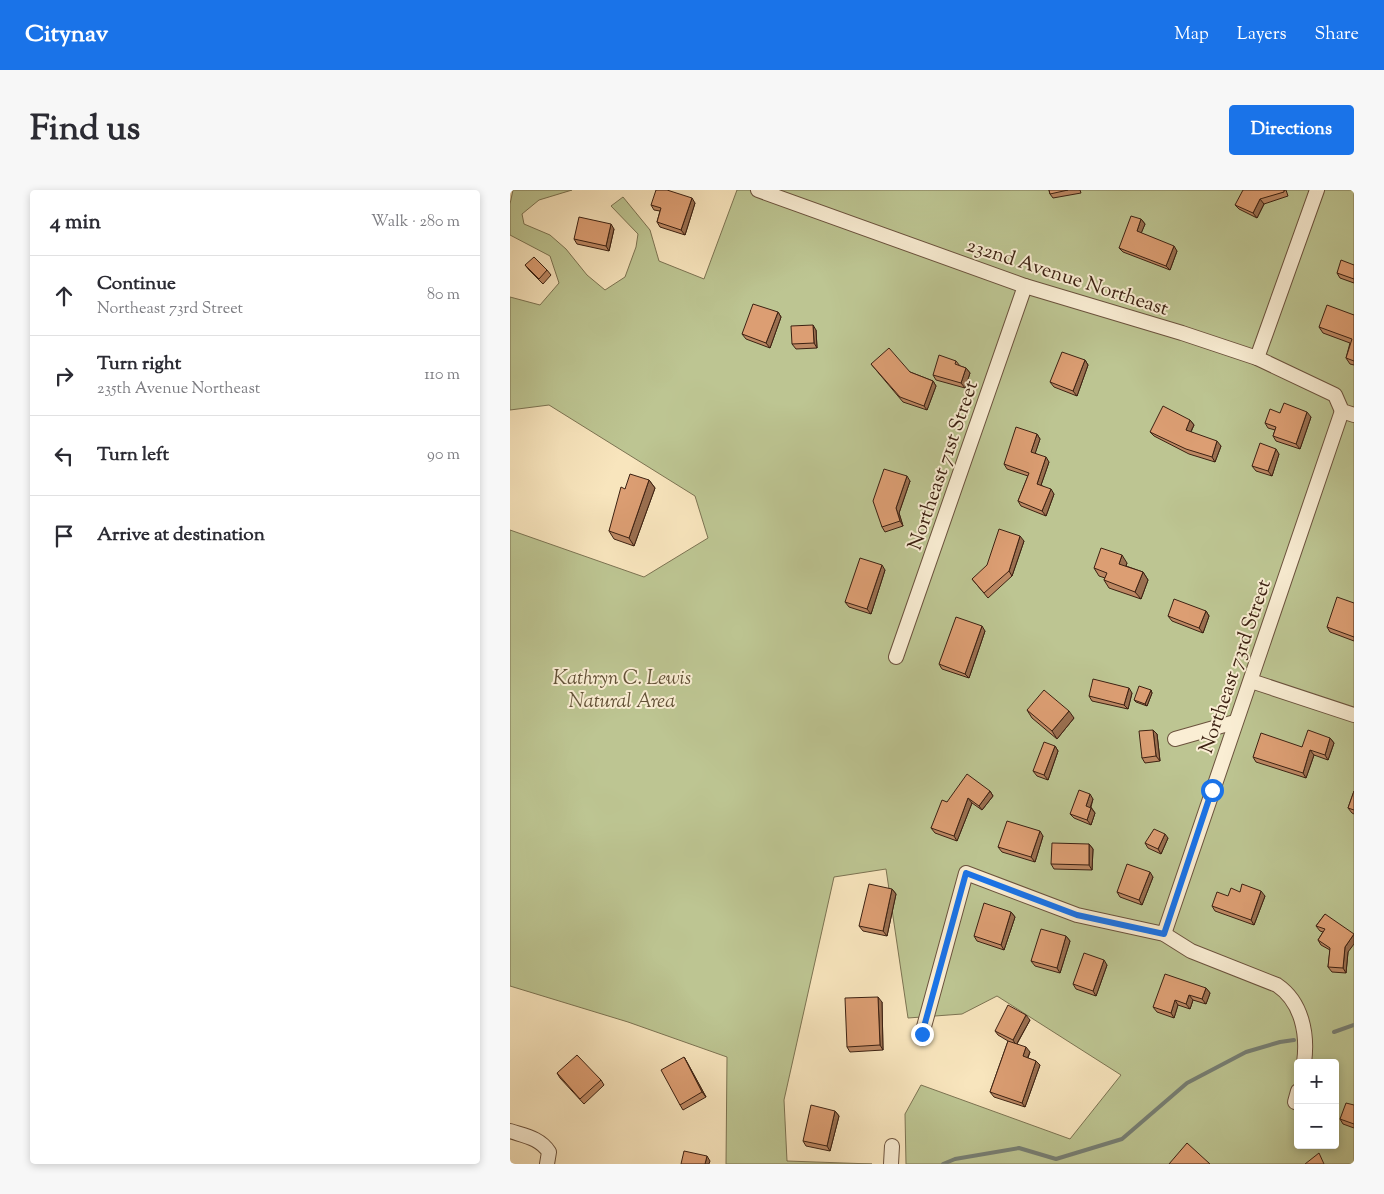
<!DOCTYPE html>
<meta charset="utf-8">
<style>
:root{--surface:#fff;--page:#f7f7f7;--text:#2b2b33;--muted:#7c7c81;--line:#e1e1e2;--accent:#1a73e8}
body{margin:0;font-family:"Sorts Mill Goudy",serif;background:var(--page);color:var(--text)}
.controls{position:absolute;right:15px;bottom:15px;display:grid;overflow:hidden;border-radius:5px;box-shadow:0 2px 8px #0003}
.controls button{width:45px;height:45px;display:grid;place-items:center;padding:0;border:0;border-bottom:1px solid var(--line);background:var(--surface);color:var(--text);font:25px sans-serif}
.stop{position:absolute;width:15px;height:15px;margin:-11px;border:4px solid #1a73e8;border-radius:50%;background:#fff}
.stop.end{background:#1a73e8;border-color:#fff;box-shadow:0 1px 5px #0008}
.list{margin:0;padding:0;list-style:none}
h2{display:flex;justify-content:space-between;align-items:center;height:65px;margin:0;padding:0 20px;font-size:21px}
h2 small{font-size:16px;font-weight:400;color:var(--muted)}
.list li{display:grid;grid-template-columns:32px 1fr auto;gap:15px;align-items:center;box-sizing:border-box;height:80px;padding:0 20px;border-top:1px solid var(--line)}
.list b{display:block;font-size:19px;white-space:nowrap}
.list p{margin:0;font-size:16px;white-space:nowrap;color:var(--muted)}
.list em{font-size:16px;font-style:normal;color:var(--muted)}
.icon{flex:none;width:28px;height:28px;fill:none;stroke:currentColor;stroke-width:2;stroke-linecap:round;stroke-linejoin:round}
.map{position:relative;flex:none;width:844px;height:974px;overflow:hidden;border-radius:5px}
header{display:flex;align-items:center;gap:30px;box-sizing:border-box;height:70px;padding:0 25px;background:var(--accent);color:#fff}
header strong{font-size:24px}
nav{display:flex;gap:28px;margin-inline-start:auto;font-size:18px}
.intro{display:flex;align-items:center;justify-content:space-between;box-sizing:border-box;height:120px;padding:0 30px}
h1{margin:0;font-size:35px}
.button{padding:12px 22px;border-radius:5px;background:var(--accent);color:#fff;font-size:18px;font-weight:700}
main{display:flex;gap:30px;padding:0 30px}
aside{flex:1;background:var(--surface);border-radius:5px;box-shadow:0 2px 8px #0003}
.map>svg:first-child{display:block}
</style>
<header>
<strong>Citynav</strong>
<nav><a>Map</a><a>Layers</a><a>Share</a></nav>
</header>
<div class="intro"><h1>Find us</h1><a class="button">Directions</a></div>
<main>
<aside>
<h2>4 min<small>Walk · 280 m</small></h2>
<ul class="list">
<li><svg class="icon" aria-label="ahead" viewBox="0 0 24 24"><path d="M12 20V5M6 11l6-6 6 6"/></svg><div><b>Continue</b><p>Northeast 73rd Street</p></div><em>80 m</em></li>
<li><svg class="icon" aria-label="right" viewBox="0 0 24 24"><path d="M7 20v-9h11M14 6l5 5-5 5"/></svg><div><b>Turn right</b><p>235th Avenue Northeast</p></div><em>110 m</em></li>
<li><svg class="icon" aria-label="left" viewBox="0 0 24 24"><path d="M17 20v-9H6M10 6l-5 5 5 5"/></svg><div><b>Turn left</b></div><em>90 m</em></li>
<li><svg class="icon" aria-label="arrive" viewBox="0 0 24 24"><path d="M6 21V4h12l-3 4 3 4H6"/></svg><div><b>Arrive at destination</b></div></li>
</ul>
</aside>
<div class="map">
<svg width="844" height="974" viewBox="0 0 844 974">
<rect width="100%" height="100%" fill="#f8e5bd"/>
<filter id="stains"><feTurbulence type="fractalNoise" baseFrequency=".004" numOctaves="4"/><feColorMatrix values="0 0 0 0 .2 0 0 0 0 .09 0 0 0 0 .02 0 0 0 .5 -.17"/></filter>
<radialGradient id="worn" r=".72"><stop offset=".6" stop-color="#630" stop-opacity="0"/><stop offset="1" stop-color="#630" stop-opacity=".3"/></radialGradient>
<path fill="#bdc592" stroke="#7c7352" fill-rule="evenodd" d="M3,0H62L29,10L12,24L14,34L40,45L56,59L77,85L95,100L115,87L126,57L128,44L101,16L113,7L140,40L149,71L194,89L227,0H844V974H396L395,924L411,895L560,949L611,885L487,806L452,824L398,828L376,679L324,687L274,910L277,971L362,974H216L217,867L118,832L0,796V340L134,387L198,348L185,306L39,215L0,220V107L30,115L49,93L40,66L0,45V14ZM788,873H825V955H788Z"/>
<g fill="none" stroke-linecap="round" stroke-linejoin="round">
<g stroke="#777f74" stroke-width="4">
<polyline points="824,842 844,835"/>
<polyline points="433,974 445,969 509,958 546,969 612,949 677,893 736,862 770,852 784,850"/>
</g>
<defs>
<g id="minor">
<polyline points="248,0 515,96 672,143 747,168 825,205 832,221 844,225"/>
<polyline points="747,168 807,0"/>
<polyline points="386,467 515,96"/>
<polyline points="741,491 844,525"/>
<polyline points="665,549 725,532"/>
<polyline points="654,744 832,221"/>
<path d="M412,844L456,683L567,725L654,744L681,761L767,795C792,812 798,844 794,873"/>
<polyline points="785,912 788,901"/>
<path d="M0,941C15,946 30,948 39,962L37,974"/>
<polyline points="381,974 382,956"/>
</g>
</defs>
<use href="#minor" stroke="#6b523d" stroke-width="16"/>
<use href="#minor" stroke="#faeed4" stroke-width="14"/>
</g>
<g fill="#bd8863" stroke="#3c2112">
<polygon points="539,0 570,0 571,3 543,8 540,4"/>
<polygon points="776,0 778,6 754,14 747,28 729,19 725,15"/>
<polygon points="185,13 175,45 150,37 147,32 150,21 144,20 141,15"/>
<polygon points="631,29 635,34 631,43 667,61 660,80 613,62 609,58"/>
<polygon points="104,39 99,61 67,54 64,49"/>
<polygon points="15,75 37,80 41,85 33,94 19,80"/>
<polygon points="844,75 844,93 830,88 827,83"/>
<polygon points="268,122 271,127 260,158 236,149 232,144"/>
<polygon points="844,125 844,175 840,174 836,168 840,153 813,143 809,137"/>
<polygon points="306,140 307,158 286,159 282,154"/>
<polygon points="575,170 578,175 567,206 544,197 540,192"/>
<polygon points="446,171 450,176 456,178 460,183 455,198 426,190 423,185"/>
<polygon points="361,174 400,182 423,191 426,196 417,220 393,212"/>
<polygon points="770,223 801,227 790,259 766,251 763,246 765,240 758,238 755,233"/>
<polygon points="680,230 684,235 681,242 711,256 705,272 679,264 644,246 640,242"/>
<polygon points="527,244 530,249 525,263 539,272 531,295 544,304 536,326 511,316 508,311 518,286 497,279 494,274"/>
<polygon points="769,264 762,286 746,281 742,276"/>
<polygon points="139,290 145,298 124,356 104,349 99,341 115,299"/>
<polygon points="400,291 389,323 393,336 375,342 372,337"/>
<polygon points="514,351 502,386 478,408 462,389"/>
<polygon points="617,373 616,376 633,382 638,390 631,409 599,398 594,390 595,388 589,386 584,378"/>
<polygon points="375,380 361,424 339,417 335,412"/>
<polygon points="844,413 844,451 820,442 817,437"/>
<polygon points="696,421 699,426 693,443 662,431 658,426"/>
<polygon points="475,441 459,488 432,479 429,474"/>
<polygon points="641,500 642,503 637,516 626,512 624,510"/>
<polygon points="622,503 618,519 582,511 579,506"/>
<polygon points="517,520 564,528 547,549 522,528"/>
<polygon points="643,540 647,544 650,571 635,573 632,568"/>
<polygon points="820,548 824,553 818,570 804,565 796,588 746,572 743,567 792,557"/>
<polygon points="545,556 548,561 538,590 527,586 523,581"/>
<polygon points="480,601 483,606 472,620 462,613 447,651 425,643 421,638 437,612"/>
<polygon points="844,601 844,624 842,623 838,618"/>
<polygon points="583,609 581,617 585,623 581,635 564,628 560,624"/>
<polygon points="533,646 525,672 492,662 488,657"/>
<polygon points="658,648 651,664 638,658 635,653"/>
<polygon points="579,654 583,659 582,680 544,679 541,674"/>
<polygon points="643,687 632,715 610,707 607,702"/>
<polygon points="382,699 386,704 377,746 353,741 349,736"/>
<polygon points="730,702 755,706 744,735 705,721 702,716"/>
<polygon points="501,722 505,727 494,760 467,751 464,746"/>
<polygon points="815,724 838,762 836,783 822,782 818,777 820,760 811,755 808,750 813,742 810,741 806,736"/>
<polygon points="556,746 560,751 550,783 525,776 521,771"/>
<polygon points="597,775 586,806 566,799 563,794"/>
<polygon points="696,798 700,803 696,814 683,810 680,819 668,815 664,828 647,822 643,817"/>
<polygon points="372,812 373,860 340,862 337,857"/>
<polygon points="520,830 507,854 520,862 518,868 526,871 530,875 515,917 484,907 480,902 498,851 488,845 485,841"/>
<polygon points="174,867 196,907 173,920 170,915"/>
<polygon points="47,883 91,890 94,895 74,914 50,888"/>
<polygon points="844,915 844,938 833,934 830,929"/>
<polygon points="325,921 329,926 320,961 296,956 293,951"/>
</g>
<g fill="#9a6f50" stroke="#3c2112">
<polygon points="182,8 185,13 175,45 171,40"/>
<polygon points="750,9 754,14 747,28 743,23"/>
<polygon points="631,29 635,34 630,46 627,41"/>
<polygon points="101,34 104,39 99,61 96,56"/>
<polygon points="664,56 667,61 660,80 656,76"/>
<polygon points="268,122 271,127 260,158 256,153"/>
<polygon points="303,135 306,140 307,158 304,153"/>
<polygon points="575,170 578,175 567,206 563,201"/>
<polygon points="456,178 460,183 455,198 451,193"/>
<polygon points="423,191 426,196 417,220 414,216"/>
<polygon points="797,222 801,227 790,259 786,254"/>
<polygon points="680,230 684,235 679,245 676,240"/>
<polygon points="527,244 530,249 524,267 521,262"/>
<polygon points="707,251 711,256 705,272 702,267"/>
<polygon points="766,259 769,264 762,286 758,281"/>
<polygon points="536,267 539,272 530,298 527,294"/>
<polygon points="397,286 400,291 389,323 393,336 390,331 386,318"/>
<polygon points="139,290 145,298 124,356 119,348"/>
<polygon points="541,299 544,304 536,326 532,321"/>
<polygon points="510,346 514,351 502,386 499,381"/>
<polygon points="612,365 617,373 614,381 609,374"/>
<polygon points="372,375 375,380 361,424 357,419"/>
<polygon points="633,382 638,390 631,409 625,402"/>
<polygon points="696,421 699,426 693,443 689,438"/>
<polygon points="472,436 475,441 459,488 455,484"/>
<polygon points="619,498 622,503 618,519 614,515"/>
<polygon points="641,500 642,503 637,516 635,514"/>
<polygon points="559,521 564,528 547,549 542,541"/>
<polygon points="643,540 647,544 650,571 646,566"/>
<polygon points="820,548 824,553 818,570 815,565"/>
<polygon points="545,556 548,561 538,590 534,585"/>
<polygon points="800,560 804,565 796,588 793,583"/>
<polygon points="480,601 483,606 472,620 469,616"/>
<polygon points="580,604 583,609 579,621 576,616"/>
<polygon points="458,608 462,613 447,651 444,646"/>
<polygon points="581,618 585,623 581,635 577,630"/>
<polygon points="530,641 533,646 525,672 521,667"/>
<polygon points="655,644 658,648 651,664 648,659"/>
<polygon points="579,654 583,659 582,680 579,675"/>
<polygon points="640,682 643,687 632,715 629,710"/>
<polygon points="382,699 386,704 377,746 373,741"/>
<polygon points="751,701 755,706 744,735 741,730"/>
<polygon points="501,722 505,727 494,760 491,755"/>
<polygon points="844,744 844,754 838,762 836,783 833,778 835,757"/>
<polygon points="556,746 560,751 550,783 547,778"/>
<polygon points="594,770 597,775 586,806 583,801"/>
<polygon points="696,798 700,803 696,814 692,809"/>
<polygon points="679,805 683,810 680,819 676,814"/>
<polygon points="368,807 372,812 373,860 370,855"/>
<polygon points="665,810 668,815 664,828 661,823"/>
<polygon points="516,825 520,830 506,855 503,850"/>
<polygon points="516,857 520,862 516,871 513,866"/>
<polygon points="174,867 177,872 196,907 192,902"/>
<polygon points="526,871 530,875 515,917 512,913"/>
<polygon points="325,921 329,926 320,961 317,956"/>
<polygon points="197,966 200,971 199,974 195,974"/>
</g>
<g fill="#dc9e73" stroke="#3c2112">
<polygon points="146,0 157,0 182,8 171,40 147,32 151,18 141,15"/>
<polygon points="539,0 558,0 540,4"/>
<polygon points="733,0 774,0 774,2 750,9 743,23 725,15"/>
<polygon points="621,26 631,29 627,41 664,56 656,76 609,58"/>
<polygon points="69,27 101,34 96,56 64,49"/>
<polygon points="24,67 37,80 29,89 15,75"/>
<polygon points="831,70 844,75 844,89 827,83"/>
<polygon points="243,114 268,122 256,153 232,144"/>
<polygon points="817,115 844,125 844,171 836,168 842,149 809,137"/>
<polygon points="303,135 304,153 282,154 281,136"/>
<polygon points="379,158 400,182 423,191 414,216 390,207 361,174"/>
<polygon points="552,162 575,170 563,201 540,192"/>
<polygon points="429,165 446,171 445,174 456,178 451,193 423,185"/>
<polygon points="774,213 797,222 786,254 763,246 766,237 755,233 760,219 770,223"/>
<polygon points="653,216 680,230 676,240 707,251 702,267 676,259 640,242"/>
<polygon points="506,237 527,244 521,262 536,267 527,294 541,299 532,321 508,311 519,283 494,274"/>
<polygon points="750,253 766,259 758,281 742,276"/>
<polygon points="374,279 397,286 386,318 390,331 372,337 363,311"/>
<polygon points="120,284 139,290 119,348 99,341 111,297 115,299"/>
<polygon points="489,339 510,346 499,381 474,403 462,389 477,375"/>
<polygon points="591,358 612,365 609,374 633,382 625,402 594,390 597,383 584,378"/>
<polygon points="350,368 372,375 357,419 335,412"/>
<polygon points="827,407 844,413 844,447 817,437"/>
<polygon points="664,409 696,421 689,438 658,426"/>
<polygon points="446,427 472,436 455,484 429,474"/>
<polygon points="583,489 619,498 614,515 579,506"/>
<polygon points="629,496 641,500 635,514 624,510"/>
<polygon points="534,500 559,521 542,541 517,520"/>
<polygon points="643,540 646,566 632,568 629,541"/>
<polygon points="798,540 820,548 815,565 800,560 793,583 743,567 751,543 792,557"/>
<polygon points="534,552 545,556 534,585 523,581"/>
<polygon points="457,584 480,601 469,616 458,608 444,646 421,638 432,610 437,612"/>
<polygon points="569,600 580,604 576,616 581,618 577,630 560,624"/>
<polygon points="844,601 844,620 838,618"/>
<polygon points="497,631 530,641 521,667 488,657"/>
<polygon points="644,639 655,644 648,659 635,653"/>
<polygon points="542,653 579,654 579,675 541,674"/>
<polygon points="617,674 640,682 629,710 607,702"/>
<polygon points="359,694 382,699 373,741 349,736"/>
<polygon points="732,694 751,701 741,730 702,716 707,702 718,706 721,698 730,702"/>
<polygon points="474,713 501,722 491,755 464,746"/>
<polygon points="815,724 844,744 835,757 833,778 818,777 820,758 808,750 815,739 806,736"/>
<polygon points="531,739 556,746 547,778 521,771"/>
<polygon points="574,763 594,770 583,801 563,794"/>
<polygon points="655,784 696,798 692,809 679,805 676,814 665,810 661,823 643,817"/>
<polygon points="368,807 370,855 337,857 335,808"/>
<polygon points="498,815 516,825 503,850 485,841"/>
<polygon points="498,851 516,857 513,866 526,871 512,913 480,902"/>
<polygon points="67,865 91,890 70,909 47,883"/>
<polygon points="174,867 192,902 170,915 151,880"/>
<polygon points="836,913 844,915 844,934 830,929"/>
<polygon points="301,915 325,921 317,956 293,951"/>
<polygon points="677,953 700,974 659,974"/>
<polygon points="174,961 197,966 195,974 171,974"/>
<polygon points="809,963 814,974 795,974"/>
</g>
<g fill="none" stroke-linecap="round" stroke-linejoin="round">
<polyline stroke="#1a73e8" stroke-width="6" points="412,844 456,683 567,725 654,744 702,600"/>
</g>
<g text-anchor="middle" stroke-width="4" stroke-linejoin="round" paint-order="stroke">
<g font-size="20" fill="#3c2112" stroke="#faeed4">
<text transform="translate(558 86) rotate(18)" y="7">232nd Avenue Northeast</text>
<text transform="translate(432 275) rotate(-71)" y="7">Northeast 71st Street</text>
<text transform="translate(724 476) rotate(-71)" y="7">Northeast 73rd Street</text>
</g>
<g font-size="20" font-style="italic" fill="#635238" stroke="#faeed4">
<text x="112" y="494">Kathryn C. Lewis<tspan x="112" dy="23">Natural Area</tspan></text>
</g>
</g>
<rect width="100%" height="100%" filter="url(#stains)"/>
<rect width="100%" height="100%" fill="url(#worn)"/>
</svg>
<div class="controls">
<button>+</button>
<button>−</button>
</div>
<div class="stop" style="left:702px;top:600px"></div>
<div class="stop end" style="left:412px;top:844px"></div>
</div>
</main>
